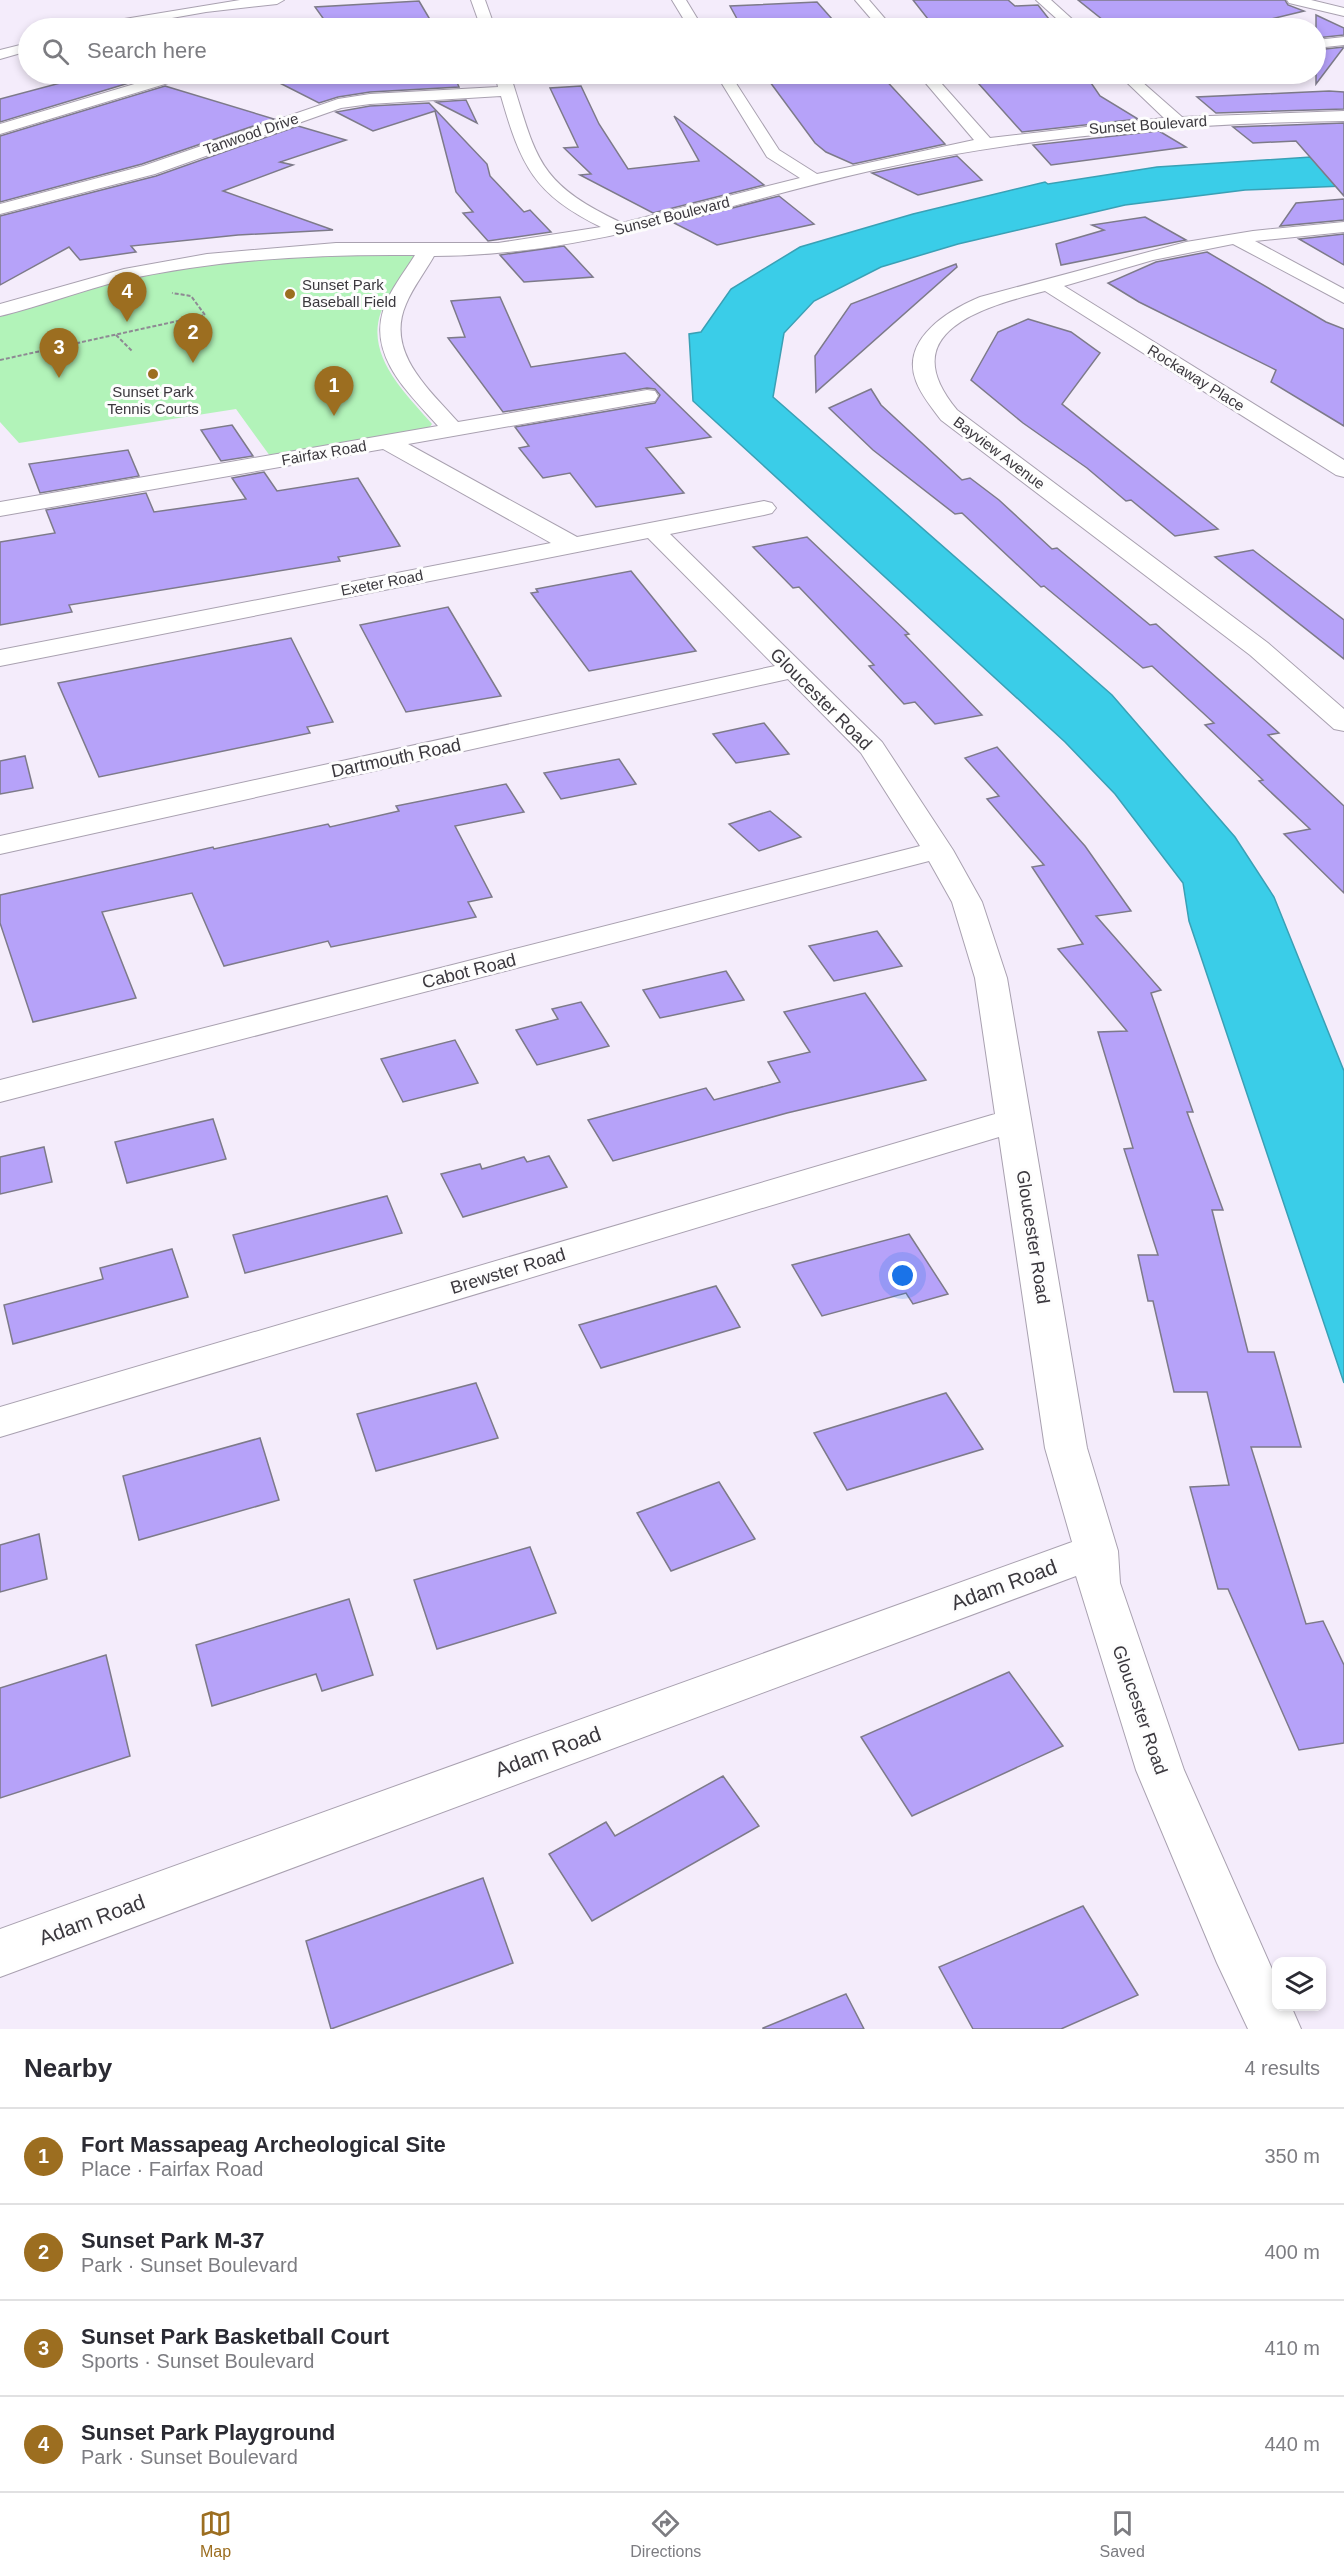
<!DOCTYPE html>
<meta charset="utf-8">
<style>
:root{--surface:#fff;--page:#f2f2f3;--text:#2b2b33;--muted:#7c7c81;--line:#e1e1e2;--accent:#9c6e20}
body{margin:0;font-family:Helvetica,sans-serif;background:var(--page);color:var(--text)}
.controls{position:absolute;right:18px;bottom:18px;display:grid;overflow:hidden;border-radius:12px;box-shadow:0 3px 9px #0003}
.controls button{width:54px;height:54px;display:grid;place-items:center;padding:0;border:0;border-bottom:2px solid var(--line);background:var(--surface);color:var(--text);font:30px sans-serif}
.you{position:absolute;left:903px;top:1276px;width:21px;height:21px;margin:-15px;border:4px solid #fff;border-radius:50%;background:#1a73e8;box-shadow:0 0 0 9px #1a73e833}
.badge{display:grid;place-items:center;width:39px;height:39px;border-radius:50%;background:var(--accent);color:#fff;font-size:20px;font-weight:700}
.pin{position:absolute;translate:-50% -50px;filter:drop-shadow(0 2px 3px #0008)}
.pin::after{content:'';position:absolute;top:32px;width:21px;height:18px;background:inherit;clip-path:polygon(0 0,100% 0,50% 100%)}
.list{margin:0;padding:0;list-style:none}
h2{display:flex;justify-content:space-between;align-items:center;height:78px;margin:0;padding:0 24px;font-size:26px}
h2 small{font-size:20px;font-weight:400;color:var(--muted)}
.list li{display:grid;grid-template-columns:39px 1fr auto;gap:18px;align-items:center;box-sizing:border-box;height:96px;padding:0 24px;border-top:2px solid var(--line)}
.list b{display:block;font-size:22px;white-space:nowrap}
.list p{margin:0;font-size:20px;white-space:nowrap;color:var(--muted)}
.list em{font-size:20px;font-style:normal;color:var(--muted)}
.icon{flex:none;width:33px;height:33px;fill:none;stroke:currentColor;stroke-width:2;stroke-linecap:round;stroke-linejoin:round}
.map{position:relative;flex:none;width:1344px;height:2029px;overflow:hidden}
.search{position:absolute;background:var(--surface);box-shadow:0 3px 9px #0003;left:18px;right:18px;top:18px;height:66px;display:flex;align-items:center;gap:15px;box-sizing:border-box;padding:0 21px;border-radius:33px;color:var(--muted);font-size:22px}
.sheet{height:462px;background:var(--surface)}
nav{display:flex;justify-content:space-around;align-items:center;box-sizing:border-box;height:84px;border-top:2px solid var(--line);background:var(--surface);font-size:16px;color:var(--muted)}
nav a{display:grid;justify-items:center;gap:3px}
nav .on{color:var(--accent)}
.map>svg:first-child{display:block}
</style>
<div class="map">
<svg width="1344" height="2029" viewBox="0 0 1344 2029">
<rect width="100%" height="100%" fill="#f4ecfb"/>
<path fill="#b2f3b9" d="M417,253C406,271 389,292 381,312C365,356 406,394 432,424L429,428L270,456L236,409L19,443L0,422V315L117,278L273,256Z"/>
<polygon fill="#3acde8" stroke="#3aa0b5" stroke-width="1.5" points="1311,157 1344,186 1245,190 1125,205 958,244 881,267 814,301 784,333 773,397 1112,695 1235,837 1274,897 1344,1071 1344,1383 1189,921 1183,883 1115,794 1065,742 693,401 689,334 701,332 731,289 800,247 913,214 1045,182 1048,184 1157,167"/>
<g fill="#b6a2f9" stroke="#7d7a89" stroke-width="1.5">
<polygon points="913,0 1008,0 1015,6 1038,5 1056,28 935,28"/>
<polygon points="1078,0 1285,0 1288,5 1304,11 1234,28 1113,28"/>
<polygon points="419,1 435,28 330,28 315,7"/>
<polygon points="817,2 840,28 742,28 730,6"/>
<polygon points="1316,15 1344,28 1344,35 1316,38"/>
<polygon points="1344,47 1316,84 1316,50"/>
<polygon points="94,74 122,74 142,79 0,122 0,99"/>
<polygon points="262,74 461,74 465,80 456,80 459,87 370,92 338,97 319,103"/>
<polygon points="764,74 880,74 945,144 853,164 826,152 815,143"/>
<polygon points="970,74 1085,74 1100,96 1138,119 1022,132"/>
<polygon points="165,86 274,119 142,164 0,202 0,136"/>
<polygon points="581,86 599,124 628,169 699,161 674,116 764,185 653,213 580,175 591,174 564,148 578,147 550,88"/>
<polygon points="1329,91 1344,92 1344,109 1216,113 1197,97"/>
<polygon points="466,100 477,123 436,102"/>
<polygon points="429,103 487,164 490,176 524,212 530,210 551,232 488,241 463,213 473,212 456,192 435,111 373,131 336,112 370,106"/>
<polygon points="1344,123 1344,196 1296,141 1253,143 1233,127"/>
<polygon points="298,126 346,140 280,162 293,165 223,191 333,230 238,235 131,246 136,252 80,260 69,247 0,285 0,216 156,176"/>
<polygon points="1159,131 1186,147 1051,165 1033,145"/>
<polygon points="957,156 982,180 918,195 872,173"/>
<polygon points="779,196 814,224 717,245 674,223"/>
<polygon points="1344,199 1344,220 1280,226 1296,203"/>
<polygon points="1145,217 1186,240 1061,265 1056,244 1104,230 1092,225"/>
<polygon points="1344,234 1344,265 1299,239"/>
<polygon points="564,246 593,277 524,282 500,255"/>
<polygon points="1207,252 1326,322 1344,329 1344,426 1271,382 1276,370 1139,302 1108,283 1156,262"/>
<polygon points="956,264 957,267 816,392 815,356 851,304"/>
<polygon points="500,297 531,367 625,353 711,437 646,448 684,493 596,507 570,473 543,478 519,448 529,446 515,427 655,403 660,395 655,389 647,388 503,412 448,338 465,337 451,301"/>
<polygon points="1028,319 1071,332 1100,353 1062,404 1218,529 1175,536 1131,500 1126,501 1087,468 1023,423 971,380 998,332"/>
<polygon points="871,389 881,405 962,480 970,478 999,500 1052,549 1057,548 1150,625 1156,624 1279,733 1268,735 1344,806 1344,893 1284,834 1310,829 1259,781 1263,780 1205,725 1214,723 1152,666 1143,668 1044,586 1041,587 962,513 955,514 873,450 829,408"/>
<polygon points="232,425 253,456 221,461 201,430"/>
<polygon points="128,450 139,476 40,493 29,464"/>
<polygon points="264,472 277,491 358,478 400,546 338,557 340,561 69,605 72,612 0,625 0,542 55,533 46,510 146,493 154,512 246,499 232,478"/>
<polygon points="807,537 909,634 905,635 982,715 935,724 915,702 904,704 869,666 874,665 799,587 793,588 753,547"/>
<polygon points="1253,550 1344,620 1344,659 1215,557"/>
<polygon points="631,571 696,651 589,671 531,593 538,592 536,589"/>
<polygon points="448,607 501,696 406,712 360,625"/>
<polygon points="291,638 333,722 307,727 310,733 99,777 58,683"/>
<polygon points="764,723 789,754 736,763 713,734"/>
<polygon points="997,747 1085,846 1131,911 1096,916 1161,990 1151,993 1193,1112 1187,1112 1223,1210 1212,1210 1248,1352 1274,1352 1301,1447 1251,1447 1306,1624 1323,1621 1344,1665 1344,1743 1299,1750 1228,1589 1218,1589 1190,1487 1229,1485 1207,1392 1174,1392 1153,1301 1148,1301 1138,1255 1158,1255 1124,1149 1133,1148 1098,1032 1127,1031 1058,949 1083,944 1032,867 1044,865 987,799 999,796 965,758"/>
<polygon points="25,756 33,788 0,794 0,761"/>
<polygon points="619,759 636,784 561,799 544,773"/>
<polygon points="506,784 524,812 455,826 492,897 468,902 476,917 331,947 328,941 224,966 192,893 102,912 136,998 33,1022 0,923 0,895 213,847 214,849 328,824 330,827 399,811 396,806"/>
<polygon points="770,811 801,837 759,851 729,824"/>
<polygon points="877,931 902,966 834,981 809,946"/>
<polygon points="726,971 744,1000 660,1018 643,990"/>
<polygon points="865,993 926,1080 787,1113 613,1161 588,1120 706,1088 714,1100 780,1082 768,1062 810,1052 784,1012"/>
<polygon points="581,1002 609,1046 537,1065 516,1030 558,1019 552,1009"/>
<polygon points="455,1040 478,1083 403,1102 381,1059"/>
<polygon points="213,1119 226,1159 127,1183 115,1142"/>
<polygon points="44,1147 52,1182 0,1194 0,1157"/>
<polygon points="549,1156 567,1187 463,1217 441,1174 480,1164 482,1169 524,1157 527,1162"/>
<polygon points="387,1196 402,1233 245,1273 233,1235"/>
<polygon points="909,1234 948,1294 913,1304 906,1293 822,1316 792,1265"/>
<polygon points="172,1249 188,1297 13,1344 4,1305 103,1279 100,1268"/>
<polygon points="716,1286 740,1327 601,1368 579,1325"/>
<polygon points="476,1383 498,1438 376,1471 357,1414"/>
<polygon points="946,1393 983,1449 847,1490 814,1433"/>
<polygon points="260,1438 279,1500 139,1540 123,1476"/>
<polygon points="719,1482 755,1539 671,1571 637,1513"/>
<polygon points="39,1534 47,1579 0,1592 0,1545"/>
<polygon points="530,1547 556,1613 437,1649 414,1580"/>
<polygon points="349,1599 373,1675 322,1691 316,1674 212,1706 196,1645"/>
<polygon points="106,1655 130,1756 0,1798 0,1688"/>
<polygon points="1009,1672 1063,1746 912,1816 861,1737"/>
<polygon points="723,1776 759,1826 592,1921 549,1854 606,1822 615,1836"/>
<polygon points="483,1878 513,1963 331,2029 306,1941"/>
<polygon points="1083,1906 1138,1995 1061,2029 973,2029 939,1967"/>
<polygon points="846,1994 864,2029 763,2029 763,2028"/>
</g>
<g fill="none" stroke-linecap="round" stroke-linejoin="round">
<defs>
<g id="minor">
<polygon points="240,0 284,0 277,4 206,12 115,28 87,28 94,24"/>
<polygon points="471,0 485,0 495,28 481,28"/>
<polygon points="672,0 686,0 703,28 689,28"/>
<polygon points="855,0 869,0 893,28 879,28"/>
<polygon points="1036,0 1051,0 1082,28 1067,28"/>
<polygon points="1287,0 1311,0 1344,8 1344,16 1289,3"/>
<polygon points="1344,37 1344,45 1316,48 1316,40"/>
<polygon points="28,43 28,51 0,59 0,50"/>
<polygon points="168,74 191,74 188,77 0,134 0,124"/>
<path d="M495,74H510C537,158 535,182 622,223L800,178L767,157L716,74H730L779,150L817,174L974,140L918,74H933L990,138L1164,118L1118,74H1133L1182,117L1344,111V121C1186,123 1029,136 874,170C728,203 586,256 434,256C425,272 413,287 406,304C385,352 429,389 458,422L647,390L655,391L658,396L655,401L647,402L408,444L577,537L764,501L772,503L776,508L772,513L764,515L670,534L882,742L953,850L982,902L1007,978L1087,1448L1118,1551L1120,1583L1184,1770L1276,1978V2006H1291L1301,2029H1248L1217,1963L1136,1770L1076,1576L0,1977V1929L1072,1542L1045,1448L999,1137L0,1437V1407L995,1114L975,978L952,902L929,861L0,1102V1080L920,846L861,753L788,679L0,854V836L775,666L648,538L0,666V650L551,543L383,449L0,516V502L438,426C410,394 369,358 383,311C389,291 404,273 415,255C317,254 220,259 124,280C82,290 42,306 0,316V304L124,269L207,254L336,243H498L601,227C534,194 521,166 501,96L370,104L341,108L155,174L0,214V204L143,166L338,99L370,94L498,87Z"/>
<path d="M1344,222V232L1255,241L1344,289V303L1233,244L1153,260L1064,286L1344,460V477L1336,475L1045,291C983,307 892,332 957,410L1268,643L1344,709V731L1334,729L1250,655L941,420C932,408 921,395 916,381C900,339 949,310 980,297L1186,242L1253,231Z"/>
</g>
</defs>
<use href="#minor" stroke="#a9a1b0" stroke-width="2"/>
<g stroke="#8e8993" stroke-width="2" stroke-dasharray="4 2" stroke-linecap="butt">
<polyline points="116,335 133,352"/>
<polyline points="0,360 205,315 191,296 172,293"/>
</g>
<use href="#minor" fill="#fff" fill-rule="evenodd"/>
</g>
<g fill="#9c6e20" stroke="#fdfdfd" stroke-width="2">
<circle cx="290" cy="294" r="6"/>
<circle cx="153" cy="374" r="6"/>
</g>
<g text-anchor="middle" stroke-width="6" stroke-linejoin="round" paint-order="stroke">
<g font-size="15" fill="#3b383e" stroke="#fdfdfd">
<text transform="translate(1148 125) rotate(-4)" y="5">Sunset Boulevard</text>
<text transform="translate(251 134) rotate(-19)" y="5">Tanwood Drive</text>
<text transform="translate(672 216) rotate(-14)" y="5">Sunset Boulevard</text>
<text transform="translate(1196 378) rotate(32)" y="5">Rockaway Place</text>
<text transform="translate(324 453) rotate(-10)" y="5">Fairfax Road</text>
<text transform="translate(999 453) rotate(37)" y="5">Bayview Avenue</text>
<text transform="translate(382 583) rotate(-11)" y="5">Exeter Road</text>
</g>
<g font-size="15" fill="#3b383e" stroke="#fdfdfd" text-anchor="start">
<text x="302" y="290">Sunset Park<tspan x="302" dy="17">Baseball Field</tspan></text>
<text x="153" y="397" text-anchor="middle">Sunset Park<tspan x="153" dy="17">Tennis Courts</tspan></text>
</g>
<g font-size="18" fill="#3b383e" stroke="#fdfdfd">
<text transform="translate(821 699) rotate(45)" y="6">Gloucester Road</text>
<text transform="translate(396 758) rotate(-12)" y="6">Dartmouth Road</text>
<text transform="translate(469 971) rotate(-14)" y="6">Cabot Road</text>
<text transform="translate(1033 1237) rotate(81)" y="6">Gloucester Road</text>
<text transform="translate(508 1271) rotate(-17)" y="6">Brewster Road</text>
<text transform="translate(1140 1710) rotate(71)" y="6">Gloucester Road</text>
</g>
<g font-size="21" fill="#3b383e" stroke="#fdfdfd">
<text transform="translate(1004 1585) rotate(-20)" y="7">Adam Road</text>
<text transform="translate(548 1752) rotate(-20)" y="7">Adam Road</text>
<text transform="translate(92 1920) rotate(-20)" y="7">Adam Road</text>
</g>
</g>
</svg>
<div class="controls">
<button><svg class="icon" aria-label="layers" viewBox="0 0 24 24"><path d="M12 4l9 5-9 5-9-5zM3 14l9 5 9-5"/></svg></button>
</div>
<div class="you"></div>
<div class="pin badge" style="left:334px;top:416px">1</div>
<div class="pin badge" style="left:193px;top:363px">2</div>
<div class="pin badge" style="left:59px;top:378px">3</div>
<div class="pin badge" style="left:127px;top:322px">4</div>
<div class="search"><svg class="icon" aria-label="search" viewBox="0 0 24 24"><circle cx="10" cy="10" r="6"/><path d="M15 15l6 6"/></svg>Search here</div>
</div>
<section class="sheet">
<h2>Nearby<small>4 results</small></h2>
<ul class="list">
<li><span class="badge">1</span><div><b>Fort Massapeag Archeological Site</b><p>Place · Fairfax Road</p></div><em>350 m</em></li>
<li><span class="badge">2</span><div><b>Sunset Park M-37</b><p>Park · Sunset Boulevard</p></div><em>400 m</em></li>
<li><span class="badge">3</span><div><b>Sunset Park Basketball Court</b><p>Sports · Sunset Boulevard</p></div><em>410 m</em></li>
<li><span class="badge">4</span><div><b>Sunset Park Playground</b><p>Park · Sunset Boulevard</p></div><em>440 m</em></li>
</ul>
</section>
<nav>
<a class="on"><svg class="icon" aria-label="map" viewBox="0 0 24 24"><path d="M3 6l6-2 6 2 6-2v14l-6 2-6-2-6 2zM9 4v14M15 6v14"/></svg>Map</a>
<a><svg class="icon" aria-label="directions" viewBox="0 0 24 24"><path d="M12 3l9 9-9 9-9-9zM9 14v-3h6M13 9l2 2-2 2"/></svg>Directions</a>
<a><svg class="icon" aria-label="saved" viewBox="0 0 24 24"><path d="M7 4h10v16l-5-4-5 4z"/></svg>Saved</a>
</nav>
